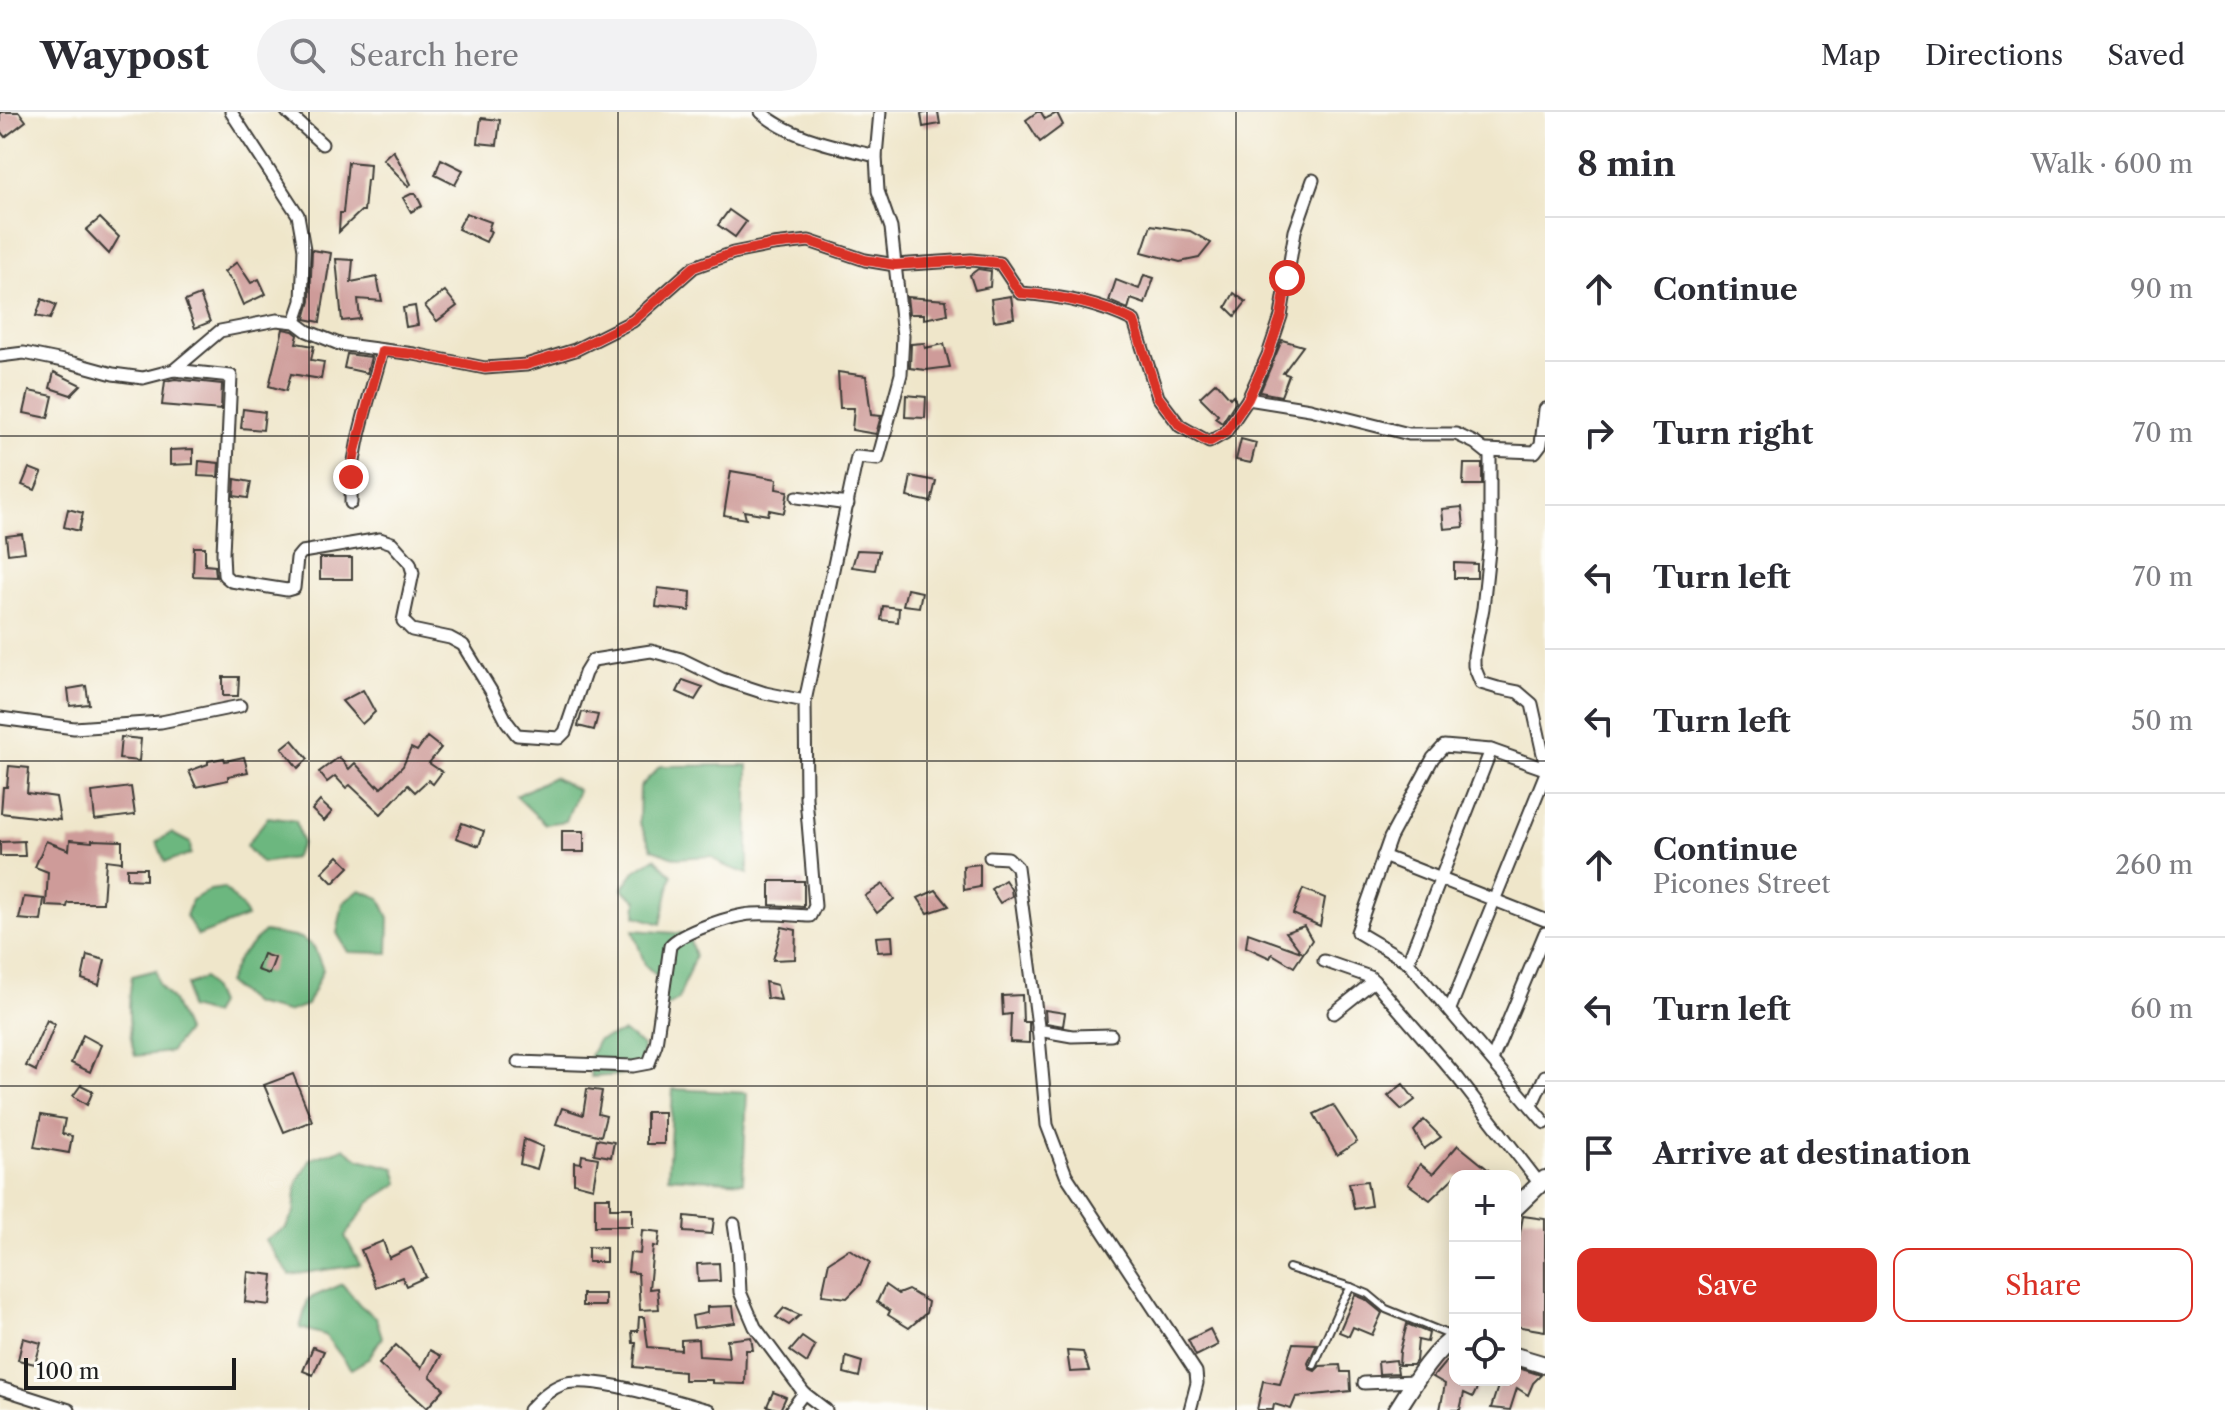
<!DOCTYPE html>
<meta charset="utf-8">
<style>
:root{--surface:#fff;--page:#f2f2f3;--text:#2b2b33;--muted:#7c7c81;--line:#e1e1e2;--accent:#d93025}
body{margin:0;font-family:"Libre Caslon Text",serif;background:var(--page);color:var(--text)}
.controls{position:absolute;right:24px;bottom:24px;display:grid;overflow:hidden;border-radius:16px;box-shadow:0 4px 20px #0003}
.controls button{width:72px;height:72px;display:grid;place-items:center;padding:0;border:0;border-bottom:2px solid var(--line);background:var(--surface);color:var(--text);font:40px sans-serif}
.scale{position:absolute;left:24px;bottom:20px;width:212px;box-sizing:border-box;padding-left:8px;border:4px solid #1c1c1c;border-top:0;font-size:22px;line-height:28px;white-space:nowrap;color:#1c1c1c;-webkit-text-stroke:6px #fdfcf7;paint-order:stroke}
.stop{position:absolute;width:24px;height:24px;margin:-18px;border:6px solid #d93025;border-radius:50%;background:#fff}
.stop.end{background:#d93025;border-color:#fff;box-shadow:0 2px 8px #0008}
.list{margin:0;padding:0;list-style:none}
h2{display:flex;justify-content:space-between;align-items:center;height:104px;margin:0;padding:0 32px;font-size:34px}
h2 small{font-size:26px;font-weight:400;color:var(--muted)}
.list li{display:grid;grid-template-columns:52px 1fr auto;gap:24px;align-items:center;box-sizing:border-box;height:144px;padding:0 32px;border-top:2px solid var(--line)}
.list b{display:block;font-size:30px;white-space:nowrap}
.list p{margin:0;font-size:26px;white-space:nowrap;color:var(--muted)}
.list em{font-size:26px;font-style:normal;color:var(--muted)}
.actions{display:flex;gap:16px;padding:24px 32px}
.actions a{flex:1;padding:18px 0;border:2px solid var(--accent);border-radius:16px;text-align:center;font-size:28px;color:var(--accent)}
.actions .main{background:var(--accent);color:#fff}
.icon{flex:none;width:44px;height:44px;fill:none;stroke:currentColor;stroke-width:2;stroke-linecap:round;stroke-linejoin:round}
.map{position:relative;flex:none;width:1545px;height:1298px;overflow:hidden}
header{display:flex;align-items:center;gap:48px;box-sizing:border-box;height:112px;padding:0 40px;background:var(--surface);border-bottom:2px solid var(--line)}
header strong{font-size:38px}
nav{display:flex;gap:44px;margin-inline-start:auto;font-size:28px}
.search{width:560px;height:72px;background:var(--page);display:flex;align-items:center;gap:20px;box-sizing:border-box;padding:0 28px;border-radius:44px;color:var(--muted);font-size:30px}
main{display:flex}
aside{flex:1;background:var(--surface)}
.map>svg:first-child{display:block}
</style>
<header>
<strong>Waypost</strong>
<div class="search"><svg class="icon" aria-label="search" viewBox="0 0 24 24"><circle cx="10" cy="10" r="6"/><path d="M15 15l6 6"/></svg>Search here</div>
<nav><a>Map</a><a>Directions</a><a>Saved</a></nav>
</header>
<main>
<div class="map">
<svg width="1545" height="1298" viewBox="0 0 1545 1298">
<rect width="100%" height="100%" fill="#fdfcf7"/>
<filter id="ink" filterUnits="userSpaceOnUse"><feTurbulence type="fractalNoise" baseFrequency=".0125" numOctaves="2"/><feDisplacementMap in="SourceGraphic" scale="16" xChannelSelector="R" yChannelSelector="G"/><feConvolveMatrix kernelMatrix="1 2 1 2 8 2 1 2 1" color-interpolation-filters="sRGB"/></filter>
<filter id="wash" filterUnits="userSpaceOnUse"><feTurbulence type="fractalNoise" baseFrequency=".006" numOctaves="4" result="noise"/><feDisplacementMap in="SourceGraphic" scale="32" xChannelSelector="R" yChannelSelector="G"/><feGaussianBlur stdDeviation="1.8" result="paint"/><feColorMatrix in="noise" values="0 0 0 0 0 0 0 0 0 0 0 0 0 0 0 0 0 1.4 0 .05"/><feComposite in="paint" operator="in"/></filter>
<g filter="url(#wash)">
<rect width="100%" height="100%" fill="#efe6ca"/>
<g fill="#6cb77f" stroke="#446a4e" stroke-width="2">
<polygon points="748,653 748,762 723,753 711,744 677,746 652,737 639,710 640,675 660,654"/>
<polygon points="553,665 578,678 566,709 545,712 516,684"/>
<polygon points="268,705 296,709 302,731 294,746 261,751 246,734"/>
<polygon points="171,721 190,731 191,742 165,750 157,730"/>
<polygon points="655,746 672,763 661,812 636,804 637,789 622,777 635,759"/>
<polygon points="224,776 242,795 247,805 198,824 186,804 192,788 210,778"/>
<polygon points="360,778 380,786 389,806 388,841 348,840 337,821 343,791"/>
<polygon points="633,818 688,822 695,844 678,888 659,899 655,889 661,868 645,853"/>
<polygon points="264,820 301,826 314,835 323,858 307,893 287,900 253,892 227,871 239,845"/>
<path d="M156,858L159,873L173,889L186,919L170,940L135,944C127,916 128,892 132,864Z"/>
<polygon points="204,866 211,876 218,892 212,902 188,896 187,873"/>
<polygon points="624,920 643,934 641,957 620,963 591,965 588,948 598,928"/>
<polygon points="673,977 747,981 743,1070 668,1065"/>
<polygon points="344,1036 359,1047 395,1056 399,1071 370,1090 345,1124 360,1153 290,1163 265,1128 286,1116 294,1100 297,1070 311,1047"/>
<polygon points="342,1172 360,1193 376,1206 382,1225 368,1247 351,1257 325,1223 300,1216 308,1187"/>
</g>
<g id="blocks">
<g fill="#ce9b99">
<polygon points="0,0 19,0 26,9 5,25 0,19"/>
<polygon points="928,0 938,0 940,12 923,15 921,2"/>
<polygon points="1037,0 1041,0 1045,7 1057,1 1063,13 1040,30 1026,8"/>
<polygon points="481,6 500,8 497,33 478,31"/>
<polygon points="393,38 411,72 408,74 383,47"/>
<polygon points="441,47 463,58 455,73 435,63"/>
<polygon points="348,50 370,52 369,68 367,68 364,99 361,99 339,120 340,101 343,101"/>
<polygon points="411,82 416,82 422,94 411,100 403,86"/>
<polygon points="729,98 746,110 735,125 718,113"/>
<polygon points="466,101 491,110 488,118 491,119 486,130 458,117"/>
<polygon points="100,106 119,125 109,142 86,118"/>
<polygon points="1151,113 1190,119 1211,131 1199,146 1180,150 1142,140"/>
<polygon points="312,138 331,141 320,210 305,207 310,189"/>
<polygon points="336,147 353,148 351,170 377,165 382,189 358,187 360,207 342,209"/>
<polygon points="237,150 251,171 259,167 266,182 243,193 233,170 224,160"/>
<polygon points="978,157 991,159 990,175 975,178 970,163"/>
<polygon points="1144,163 1154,166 1145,192 1131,187 1128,197 1109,189 1116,168 1139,177"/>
<polygon points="445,179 457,194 437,209 425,194"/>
<polygon points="1234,181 1246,190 1235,204 1226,195"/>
<polygon points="200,183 210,210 195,216 185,189"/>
<polygon points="1011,184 1014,206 994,209 991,187"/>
<polygon points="907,185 946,188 948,202 924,207 924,202 909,202"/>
<polygon points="42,187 56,193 50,207 36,204"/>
<polygon points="415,194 418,213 406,215 403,196"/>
<polygon points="283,217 293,219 298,223 296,231 314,234 311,248 324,250 321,267 291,262 286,279 269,274"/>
<polygon points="1282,228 1303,234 1283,261 1289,263 1281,284 1260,280"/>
<polygon points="924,231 925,236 944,232 950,255 926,258 910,256 911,232"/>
<polygon points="347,242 371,245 367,261 344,256"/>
<polygon points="54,260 81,273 71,283 50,276"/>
<polygon points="838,260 866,264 871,303 881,304 876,322 852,318 854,296 840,296"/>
<polygon points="175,267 222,272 221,298 162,293 165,269"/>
<polygon points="1216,270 1230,286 1233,283 1236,289 1222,311 1215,306 1218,303 1200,285"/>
<polygon points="29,279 53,284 48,306 24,301"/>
<polygon points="906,283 926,285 925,306 905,305"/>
<polygon points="243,297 265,300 263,318 241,316"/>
<polygon points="1241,327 1256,331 1251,351 1236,348"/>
<polygon points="193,337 193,352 170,353 170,338"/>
<polygon points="199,349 219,351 218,365 198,364"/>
<polygon points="1464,352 1482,352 1482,373 1463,373"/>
<polygon points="29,356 42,361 35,378 22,373"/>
<polygon points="731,359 777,367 776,377 788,379 784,401 769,398 768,403 744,399 746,407 724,403"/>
<polygon points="911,364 936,369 931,390 907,385"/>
<polygon points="235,367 251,370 248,386 234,384"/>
<polygon points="1462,395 1464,415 1444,417 1442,397"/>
<polygon points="68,397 83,401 79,419 64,415"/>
<polygon points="22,422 25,440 8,442 6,424"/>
<polygon points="194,435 205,435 205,453 215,454 216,465 193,464"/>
<polygon points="857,438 879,439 875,458 852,455"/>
<rect x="320" y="446" width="32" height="21"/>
<polygon points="1454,451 1477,452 1477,466 1454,466"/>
<polygon points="658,476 691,480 690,499 656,495"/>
<polygon points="907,477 922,480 919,495 903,493"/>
<polygon points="883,494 899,496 898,510 881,508"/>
<polygon points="223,565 239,565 238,584 223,584"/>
<polygon points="683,568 703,575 695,588 677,580"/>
<polygon points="86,574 89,592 70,594 68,577"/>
<polygon points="363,578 375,600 362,612 342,589"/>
<polygon points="582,600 598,603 594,618 578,614"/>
<polygon points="121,625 141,627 139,649 119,647"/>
<polygon points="427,625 441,636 429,651 442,660 433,672 428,668 415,680 408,673 381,702 350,673 346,676 335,664 327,670 319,660 339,645 349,657 355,651 376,674 377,672 381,676 403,654 411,636 417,639"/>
<polygon points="292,628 308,647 298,656 282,636"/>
<polygon points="244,645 248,660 228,664 228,668 196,675 189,659 208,652 208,649 224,646 225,649"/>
<polygon points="9,654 29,656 27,681 56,685 60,708 1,701 3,675 7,675"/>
<polygon points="131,675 135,703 95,708 92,680"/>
<polygon points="320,689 332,700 324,709 312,698"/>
<polygon points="462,711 484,719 479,734 456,726"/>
<rect x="562" y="719" width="22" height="21"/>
<polygon points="70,728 92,730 92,728 122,729 122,750 106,748 103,791 68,791 67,795 46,794 48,760 35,755 46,729 69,738"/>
<polygon points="24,729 25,744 0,744 0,730"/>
<polygon points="338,744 349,755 333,771 322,760"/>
<polygon points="980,752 980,775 964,778 963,754"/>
<polygon points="127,756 146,756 146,768 127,767"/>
<polygon points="1005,768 1011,777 1012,784 1000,791 991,777"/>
<polygon points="770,769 804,769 804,795 770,793"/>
<polygon points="883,772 894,787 877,801 865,784"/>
<polygon points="1303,777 1325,786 1320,814 1293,802"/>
<polygon points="936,778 949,794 928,801 918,786"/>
<polygon points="24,785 44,787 41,809 19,807"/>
<polygon points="1304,814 1312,828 1294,855 1272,842 1270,846 1246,835 1248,821 1301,840 1286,820"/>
<polygon points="782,815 796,818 795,847 773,848"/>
<polygon points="892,824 893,839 878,840 876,825"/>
<polygon points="263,842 275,846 269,862 257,858"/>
<polygon points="87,843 105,848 99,873 82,867"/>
<polygon points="765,870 777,873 781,888 767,886"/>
<polygon points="1022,883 1023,910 1029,910 1029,931 1010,930 1011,902 1003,903 1002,884"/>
<polygon points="1045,898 1065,901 1063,914 1046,911"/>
<polygon points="47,908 55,912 36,959 26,954"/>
<polygon points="83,923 101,933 90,960 71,951"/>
<polygon points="293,962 312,1009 284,1020 264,973"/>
<polygon points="1403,972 1415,988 1402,998 1388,984"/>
<polygon points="81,973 93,979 87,993 73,984"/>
<polygon points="587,977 602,979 598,1002 606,1004 601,1024 556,1012 562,996 583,1003"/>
<polygon points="1333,993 1357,1030 1337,1043 1314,1002"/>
<rect x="646" y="1000" width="18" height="32"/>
<polygon points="41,1003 65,1007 62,1022 72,1024 69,1041 34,1035"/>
<polygon points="1424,1008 1441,1025 1424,1037 1414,1019"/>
<polygon points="524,1027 543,1035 537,1057 520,1052"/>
<polygon points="597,1027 614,1030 611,1045 594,1042"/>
<polygon points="1458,1033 1496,1064 1455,1064 1430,1088 1408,1072 1420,1052 1433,1062"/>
<polygon points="582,1043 598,1046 593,1076 574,1071 574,1050 581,1051"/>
<polygon points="1367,1069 1371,1094 1354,1097 1349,1071"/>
<polygon points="595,1085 610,1085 610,1096 632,1096 632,1114 595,1114"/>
<polygon points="685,1104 714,1107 712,1122 684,1120"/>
<polygon points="1523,1104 1545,1107 1545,1219 1515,1214 1515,1148"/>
<polygon points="642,1118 660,1120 658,1135 653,1134 649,1177 657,1176 659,1197 640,1198 638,1161 628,1160 630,1141 640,1142"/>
<polygon points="383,1129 389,1146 412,1135 426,1165 406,1174 402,1165 376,1175 361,1138"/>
<polygon points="588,1135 606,1136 606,1150 588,1150"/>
<polygon points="849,1137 870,1150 860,1173 847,1186 822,1183 829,1150"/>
<polygon points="719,1151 720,1169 698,1170 697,1152"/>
<polygon points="248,1160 273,1163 270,1193 245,1190"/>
<polygon points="885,1173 898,1182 908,1178 928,1190 926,1201 909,1216 888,1203 890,1199 877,1190"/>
<rect x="582" y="1182" width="23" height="12"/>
<polygon points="1355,1183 1365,1187 1382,1201 1372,1223 1353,1215 1349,1224 1339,1220"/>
<polygon points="733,1194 735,1211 694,1216 692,1204 707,1201 707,1195"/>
<polygon points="784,1196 800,1203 789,1213 776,1205"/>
<polygon points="639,1205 644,1205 648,1235 681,1238 681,1228 698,1227 699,1244 729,1246 727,1228 751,1225 753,1238 746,1238 745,1272 712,1271 712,1268 684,1268 684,1260 634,1255 636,1231 633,1231 632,1219 638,1219"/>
<polygon points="1407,1212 1429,1221 1427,1230 1418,1228 1416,1249 1413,1253 1399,1253 1400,1239"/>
<polygon points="1210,1217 1218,1233 1196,1244 1188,1228"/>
<polygon points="802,1225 815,1234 807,1251 790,1239"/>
<polygon points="23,1226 41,1231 35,1252 18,1248"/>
<polygon points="1293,1231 1317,1232 1308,1251 1310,1257 1315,1259 1320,1254 1340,1253 1341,1260 1350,1260 1351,1279 1296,1285 1291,1297 1274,1292 1273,1298 1257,1298 1263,1269 1280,1272"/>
<polygon points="396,1233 421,1256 430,1238 441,1244 430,1264 444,1277 427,1296 379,1252"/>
<polygon points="313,1235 324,1239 313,1263 303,1259"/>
<polygon points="1067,1239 1083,1240 1089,1259 1070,1260"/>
<polygon points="846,1245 862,1250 859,1265 844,1261"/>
<polygon points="1396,1248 1398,1261 1379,1262 1378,1250"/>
<polygon points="1447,1248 1455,1253 1455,1268 1481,1268 1473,1285 1464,1281 1460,1298 1440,1298 1445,1272 1433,1265"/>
<polygon points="1515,1255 1541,1263 1533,1271 1528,1283 1517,1276 1510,1298 1491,1296 1500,1268 1515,1268"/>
<polygon points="773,1280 786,1285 780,1298 767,1294"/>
</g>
</g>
</g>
<g filter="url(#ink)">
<use href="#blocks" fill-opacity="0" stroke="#3c3a36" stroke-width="2"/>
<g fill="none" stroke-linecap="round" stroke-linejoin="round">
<defs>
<g id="lane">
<polyline points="1289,1156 1351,1175 1368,1182 1386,1197 1452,1224"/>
<polyline points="1314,1253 1342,1190 1351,1175"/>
</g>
<g id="street">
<polyline points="231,0 298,103 304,137 302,189 295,210"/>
<polyline points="287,0 322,32"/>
<path d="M761,0C789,26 839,35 876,44"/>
<path d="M0,244L24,241L73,251L113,262L143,266L174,258L220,219L277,208L295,210L307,219L339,232L414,242L485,256L526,253L575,238L633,209L694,155L733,141L773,133L809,129L865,148L895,153L971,148L1000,151L1020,181C1060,184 1098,191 1134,209L1158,285L1180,314L1209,330L1225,321L1248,287L1268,243L1281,204L1295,119L1313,68"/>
<polyline points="174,258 231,264 223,441 224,463 231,469 287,478 294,476 297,446 302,440 380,427 392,431 410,451 413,461 403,509 412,518 450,526 463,533 491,579 507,610 517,623 559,626 565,620 585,561 593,548 651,539 681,547 722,567 765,581 805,589"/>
<polyline points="1248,287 1310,297 1409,322 1456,322 1475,331 1490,343 1490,430 1483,496 1474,543 1474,554 1481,571 1498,576 1518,580 1532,592 1545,651"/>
<polyline points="1485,338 1535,340 1541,332 1545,297"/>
<polyline points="797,385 848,392"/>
<path d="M351,391C350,338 369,289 382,239"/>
<polyline points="0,606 74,616 161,610 240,594"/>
<polyline points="1545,657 1491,638 1444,634 1433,646 1390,726 1357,820 1408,850 1545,1011"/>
<polyline points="1383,744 1545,808"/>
<polyline points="990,745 1008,746 1017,755 1038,914 1047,1013 1066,1063 1196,1260 1197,1271 1190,1298"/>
<polyline points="1324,849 1370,865 1374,869 1458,966 1540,1072"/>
<polyline points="1408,850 1491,638"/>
<polyline points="1450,897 1545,663"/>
<polyline points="1334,901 1374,869"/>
<polyline points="1038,918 1072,924 1111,923"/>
<polyline points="1492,948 1545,821"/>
<path d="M518,950L633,954L649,951L656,932L670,834C681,820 734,803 752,802C771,801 791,803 810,804L815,794L806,686L805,589L857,345L878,347L901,262L903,224L891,116L878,79L876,44L880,0"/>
<polyline points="1531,994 1545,964"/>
<polyline points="734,1112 738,1138 740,1180 755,1215 804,1281"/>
<polyline points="1364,1271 1415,1269"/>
<polyline points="0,1276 69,1298"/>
<path d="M529,1298C539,1288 549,1277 563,1272C593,1262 676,1290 709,1298"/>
<polyline points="791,1298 804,1281 826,1298"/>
</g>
<g id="secondary">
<polyline points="1515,1096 1545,1067"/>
<polyline points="1515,1244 1545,1253"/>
<path d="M1397,1298C1413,1273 1430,1242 1455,1225"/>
</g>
</defs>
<use href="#lane" stroke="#3c3a36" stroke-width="10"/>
<use href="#street" stroke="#3c3a36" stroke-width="15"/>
<use href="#secondary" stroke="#3c3a36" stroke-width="20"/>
<use href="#lane" stroke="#fff" stroke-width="6"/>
<use href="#street" stroke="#fff" stroke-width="11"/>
<use href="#secondary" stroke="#fff" stroke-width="16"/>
</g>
</g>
<g fill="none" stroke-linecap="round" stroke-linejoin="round" filter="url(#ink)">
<path stroke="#d93025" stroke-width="10" d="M351,365L355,339L382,239L414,242L485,256L526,253L575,238L633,209L694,155L733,141L773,133L809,129L865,148L895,153L971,148L1000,151L1020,181C1060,184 1098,191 1134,209L1158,285L1180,314L1209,330L1225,321L1248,287L1268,243L1281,204L1287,166"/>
</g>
<path fill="none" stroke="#1c1c1c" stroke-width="2" stroke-opacity="0.55" d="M309,0V1298M618,0V1298M927,0V1298M1236,0V1298M0,324H1545M0,649H1545M0,974H1545"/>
</svg>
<div class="controls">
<button>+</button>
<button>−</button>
<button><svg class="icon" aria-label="locate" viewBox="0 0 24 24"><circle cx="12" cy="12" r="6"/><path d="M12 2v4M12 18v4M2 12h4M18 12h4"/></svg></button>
</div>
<div class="scale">100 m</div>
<div class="stop" style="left:1287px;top:166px"></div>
<div class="stop end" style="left:351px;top:365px"></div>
</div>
<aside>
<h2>8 min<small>Walk · 600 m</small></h2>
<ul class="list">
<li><svg class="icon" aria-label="ahead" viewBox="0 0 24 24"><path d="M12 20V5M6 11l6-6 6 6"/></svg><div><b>Continue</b></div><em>90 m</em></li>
<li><svg class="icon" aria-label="right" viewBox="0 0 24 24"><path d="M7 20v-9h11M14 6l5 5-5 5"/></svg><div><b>Turn right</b></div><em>70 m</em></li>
<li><svg class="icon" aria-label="left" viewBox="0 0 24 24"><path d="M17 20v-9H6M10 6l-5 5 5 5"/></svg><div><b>Turn left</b></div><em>70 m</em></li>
<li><svg class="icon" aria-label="left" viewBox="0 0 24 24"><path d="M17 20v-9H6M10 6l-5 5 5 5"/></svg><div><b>Turn left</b></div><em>50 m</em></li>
<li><svg class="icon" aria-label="ahead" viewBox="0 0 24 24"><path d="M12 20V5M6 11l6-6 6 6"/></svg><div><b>Continue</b><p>Picones Street</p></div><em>260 m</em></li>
<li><svg class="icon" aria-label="left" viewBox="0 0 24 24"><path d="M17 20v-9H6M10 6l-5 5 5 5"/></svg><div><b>Turn left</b></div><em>60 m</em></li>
<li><svg class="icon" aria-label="arrive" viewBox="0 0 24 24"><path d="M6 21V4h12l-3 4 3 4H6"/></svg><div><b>Arrive at destination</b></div></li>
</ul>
<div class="actions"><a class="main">Save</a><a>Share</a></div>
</aside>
</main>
